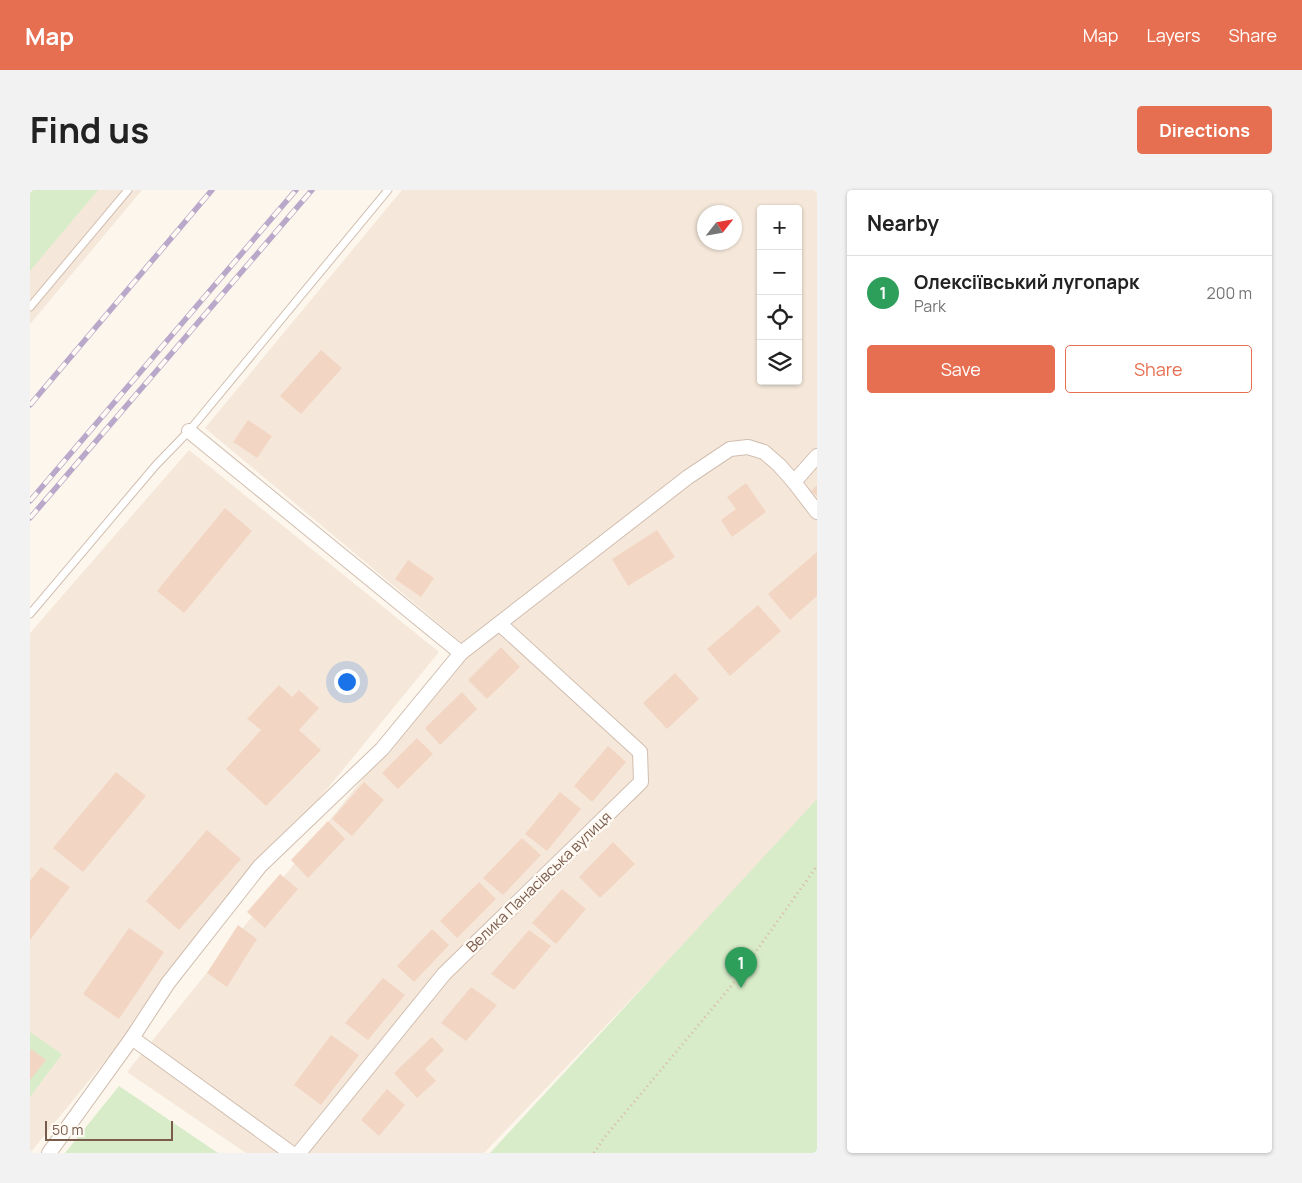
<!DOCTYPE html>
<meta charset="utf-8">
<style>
:root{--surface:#fff;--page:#f2f2f2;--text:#222;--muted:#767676;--line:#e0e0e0;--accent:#e76f51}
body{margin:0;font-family:Manrope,sans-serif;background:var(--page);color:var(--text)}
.controls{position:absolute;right:15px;top:15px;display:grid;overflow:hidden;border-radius:5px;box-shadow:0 1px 4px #0004}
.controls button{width:45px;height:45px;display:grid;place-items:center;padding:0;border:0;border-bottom:1px solid var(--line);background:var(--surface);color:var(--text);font:25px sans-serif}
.compass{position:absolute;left:667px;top:15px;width:45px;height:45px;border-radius:50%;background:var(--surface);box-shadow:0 1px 4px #0004;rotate:59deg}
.scale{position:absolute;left:15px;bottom:12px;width:128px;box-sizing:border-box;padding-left:5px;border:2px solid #7a5c4d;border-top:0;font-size:14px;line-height:18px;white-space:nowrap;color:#7a5c4d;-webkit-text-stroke:4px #fffaf3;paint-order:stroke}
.you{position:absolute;left:316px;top:491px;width:18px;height:18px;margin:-12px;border:4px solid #fff;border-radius:50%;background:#1a73e8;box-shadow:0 0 0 8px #1a73e833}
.badge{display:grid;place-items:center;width:32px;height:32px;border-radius:50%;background:var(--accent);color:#fff;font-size:16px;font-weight:700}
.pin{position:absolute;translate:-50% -41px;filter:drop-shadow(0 1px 2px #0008)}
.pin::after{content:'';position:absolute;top:26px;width:18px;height:15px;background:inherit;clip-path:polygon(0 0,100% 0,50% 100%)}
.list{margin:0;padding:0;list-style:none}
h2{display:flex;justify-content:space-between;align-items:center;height:65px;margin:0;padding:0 20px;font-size:21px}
h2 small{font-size:16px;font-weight:400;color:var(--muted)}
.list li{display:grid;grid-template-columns:32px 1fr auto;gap:15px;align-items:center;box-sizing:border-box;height:75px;padding:0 20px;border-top:1px solid var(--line)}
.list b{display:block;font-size:19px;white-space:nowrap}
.list p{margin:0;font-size:16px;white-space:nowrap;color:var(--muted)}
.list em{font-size:16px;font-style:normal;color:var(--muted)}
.actions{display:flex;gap:10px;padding:15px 20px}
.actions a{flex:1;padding:11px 0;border:1px solid var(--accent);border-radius:5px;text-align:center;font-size:18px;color:var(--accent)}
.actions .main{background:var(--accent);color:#fff}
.icon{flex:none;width:28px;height:28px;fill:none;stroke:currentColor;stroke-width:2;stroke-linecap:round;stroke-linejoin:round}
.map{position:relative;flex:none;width:787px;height:963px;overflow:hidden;border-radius:5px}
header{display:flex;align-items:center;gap:30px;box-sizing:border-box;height:70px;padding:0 25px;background:var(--accent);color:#fff}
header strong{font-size:24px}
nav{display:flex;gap:28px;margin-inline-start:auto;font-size:18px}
.intro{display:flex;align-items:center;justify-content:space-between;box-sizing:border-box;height:120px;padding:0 30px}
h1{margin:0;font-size:35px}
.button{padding:12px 22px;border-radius:5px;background:var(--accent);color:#fff;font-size:18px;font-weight:700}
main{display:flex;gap:30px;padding:0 30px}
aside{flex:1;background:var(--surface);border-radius:5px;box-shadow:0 1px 4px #0004}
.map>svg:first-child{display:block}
</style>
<header>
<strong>Map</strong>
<nav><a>Map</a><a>Layers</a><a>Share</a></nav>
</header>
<div class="intro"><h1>Find us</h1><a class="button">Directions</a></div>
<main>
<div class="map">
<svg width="787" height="963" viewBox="0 0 787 963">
<rect width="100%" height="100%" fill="#fdf6ec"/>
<g fill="#f5e8da" fill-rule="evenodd">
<polygon points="0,0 112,0 0,134"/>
<path d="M372,0H787V615L454,963H216L97,882L438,458L175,238ZM731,19H768V191H731ZM674,22H704V52H674Z"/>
<polygon points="159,260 409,462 0,963 0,443"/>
</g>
<g fill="#d8ecc9">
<polygon points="0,0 68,0 0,81"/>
<polygon points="787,609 787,963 460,963"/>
<polygon points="0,842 32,864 0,907"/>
<polygon points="89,896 188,963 35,963"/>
</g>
<g fill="#f3d5c3">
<polygon points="291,160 312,178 271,224 250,206"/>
<polygon points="218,230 242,246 227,268 203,252"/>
<polygon points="716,293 736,322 702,347 691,330 706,319 697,307"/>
<polygon points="787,295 787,306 781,301"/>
<polygon points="195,318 222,341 154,423 127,401"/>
<polygon points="627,340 645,367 598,396 582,369"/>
<polygon points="787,362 787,406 760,430 738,404"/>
<polygon points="378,370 404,388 391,407 365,389"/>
<polygon points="728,415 751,441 700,486 677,459"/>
<polygon points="471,457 490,477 457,509 438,490"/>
<polygon points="645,483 669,509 637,539 613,513"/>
<polygon points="249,495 262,507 269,500 289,518 269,540 291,560 236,616 196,579 231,540 217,529"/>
<polygon points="432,502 447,519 410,555 395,538"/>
<polygon points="387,548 403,564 368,599 352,583"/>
<polygon points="578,556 596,572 562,612 544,596"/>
<polygon points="86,582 116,606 53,682 23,658"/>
<polygon points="334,592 354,610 322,646 302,629"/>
<polygon points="530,602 551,619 517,661 495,644"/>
<polygon points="298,631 315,649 278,688 261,670"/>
<polygon points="177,640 211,669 149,740 116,711"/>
<polygon points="492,648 511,665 473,705 453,688"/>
<polygon points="583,652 605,674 570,708 549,687"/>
<polygon points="11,677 40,697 0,750 0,691"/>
<polygon points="250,684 268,699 235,738 217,722"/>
<polygon points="449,692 466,709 427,748 410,731"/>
<polygon points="532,699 556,719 526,754 502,733"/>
<polygon points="208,735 227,749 197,797 177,783"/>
<polygon points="99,738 134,762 89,829 53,804"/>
<polygon points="402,739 419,755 384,792 367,776"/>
<polygon points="499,740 521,756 484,800 461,784"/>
<polygon points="353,788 375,805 338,850 315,833"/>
<polygon points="441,797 467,815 436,851 411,833"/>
<polygon points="301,845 329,865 291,915 264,895"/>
<polygon points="402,847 414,860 395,879 406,891 387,908 364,883"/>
<polygon points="1,859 16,870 0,890 0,861"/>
<polygon points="357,899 375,915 349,946 331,930"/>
</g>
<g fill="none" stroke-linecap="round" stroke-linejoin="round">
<defs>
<g id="lane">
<polyline points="0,117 98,0"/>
<polyline points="0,424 126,275 159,241 358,0"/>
</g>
<g id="street">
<polyline points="159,241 431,463"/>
<polyline points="764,292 787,322"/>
<polyline points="102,848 261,963"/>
<polyline points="19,963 102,848 138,793 230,676 352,559 431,463 658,287 700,259 718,257 734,262 749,275 764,292 787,266"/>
<polyline points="269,963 414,784 611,592 610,562 470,434"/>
</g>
</defs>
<use href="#lane" stroke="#d1beb0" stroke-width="9"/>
<use href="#street" stroke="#d1beb0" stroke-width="16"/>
<polyline stroke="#d9b8a5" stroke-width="3" stroke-dasharray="1 4" stroke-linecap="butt" points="564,963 574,948 702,795 787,676"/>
<use href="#lane" stroke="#fff" stroke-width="7"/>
<use href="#street" stroke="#fff" stroke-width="14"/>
<defs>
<g id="rail">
<polyline points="0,215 182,0"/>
<polyline points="0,311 266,0"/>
<polyline points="0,328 282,0"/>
</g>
</defs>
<use href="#rail" stroke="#b9a8c9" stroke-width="5.5"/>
<use href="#rail" stroke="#fffaf3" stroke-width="4" stroke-dasharray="11" stroke-linecap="butt"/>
</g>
<g text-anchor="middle" stroke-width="5" stroke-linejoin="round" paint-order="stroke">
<g font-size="15" fill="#7a5c4d" stroke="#fffaf3">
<text transform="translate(509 692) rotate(-44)" y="5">Велика Панасівська вулиця</text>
</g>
</g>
</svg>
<div class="controls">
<button>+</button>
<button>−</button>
<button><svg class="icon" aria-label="locate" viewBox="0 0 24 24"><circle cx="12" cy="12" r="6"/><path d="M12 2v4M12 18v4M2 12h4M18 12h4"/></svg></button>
<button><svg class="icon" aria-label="layers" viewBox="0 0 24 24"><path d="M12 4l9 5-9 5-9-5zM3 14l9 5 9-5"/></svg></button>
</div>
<svg class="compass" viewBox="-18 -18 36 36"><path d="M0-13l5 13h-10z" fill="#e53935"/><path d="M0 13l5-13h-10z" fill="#767676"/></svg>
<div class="scale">50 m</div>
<div class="you"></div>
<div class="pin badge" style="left:711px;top:798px;background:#2e9e5b">1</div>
</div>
<aside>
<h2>Nearby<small></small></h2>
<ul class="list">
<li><span class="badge" style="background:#2e9e5b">1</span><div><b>Олексіївський лугопарк</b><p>Park</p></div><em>200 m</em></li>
</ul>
<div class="actions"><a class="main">Save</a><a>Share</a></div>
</aside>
</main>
